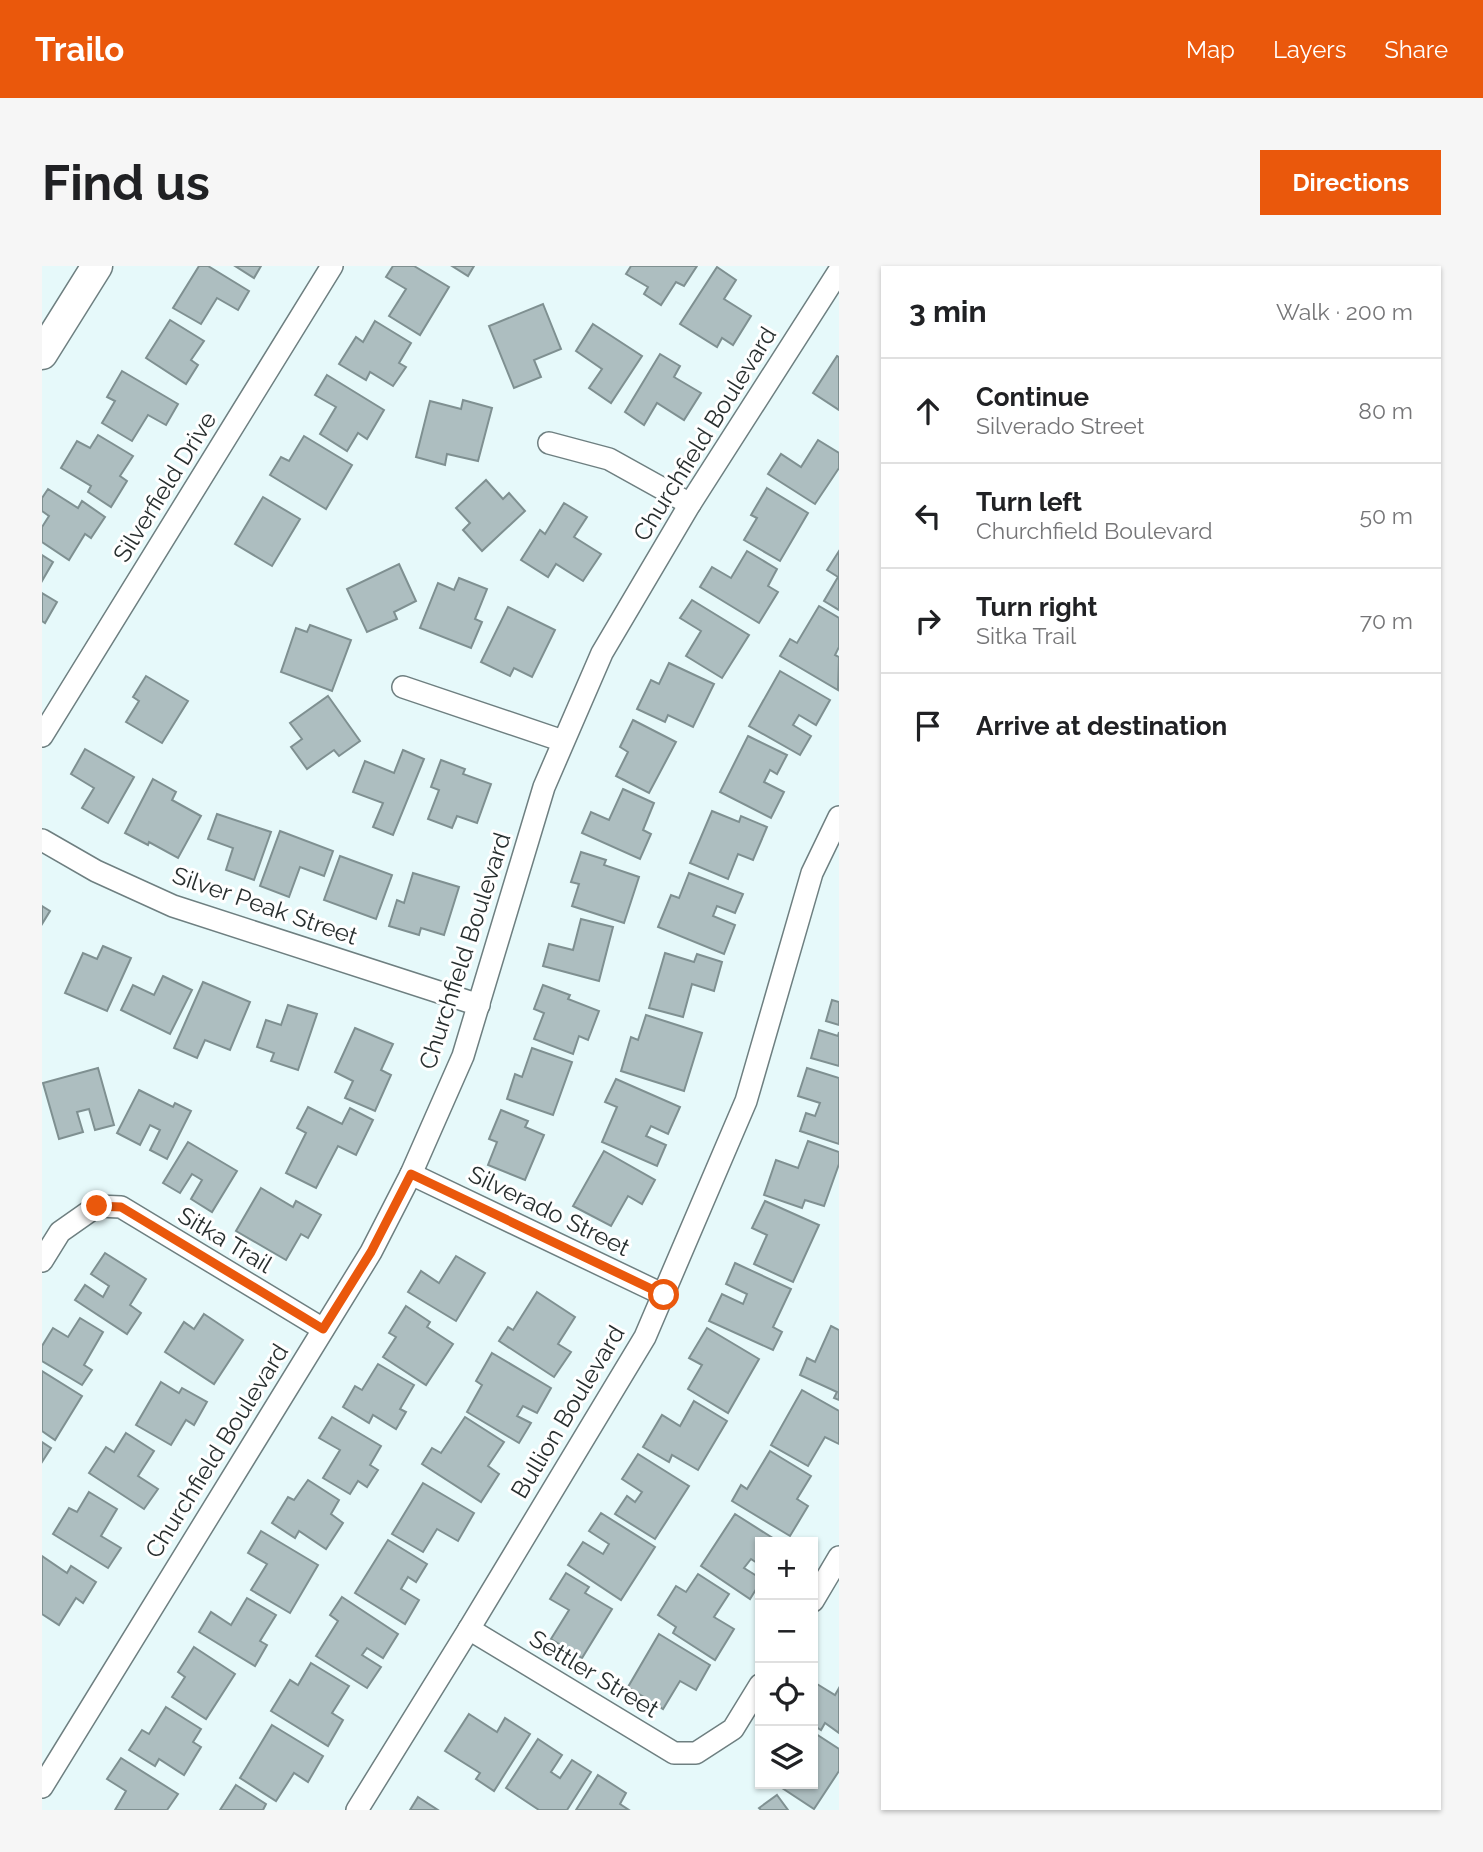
<!DOCTYPE html>
<meta charset="utf-8">
<style>
:root{--surface:#fff;--page:#f6f6f6;--text:#202124;--muted:#757577;--line:#e0e0e0;--accent:#ea580c}
body{margin:0;font-family:Raleway,sans-serif;background:var(--page);color:var(--text)}
.controls{position:absolute;right:21px;bottom:21px;display:grid;overflow:hidden;border-radius:0px;box-shadow:0 2px 5px #0004}
.controls button{width:63px;height:63px;display:grid;place-items:center;padding:0;border:0;border-bottom:2px solid var(--line);background:var(--surface);color:var(--text);font:35px sans-serif}
.stop{position:absolute;width:21px;height:21px;margin:-16px;border:5px solid #ea580c;border-radius:50%;background:#fff}
.stop.end{background:#ea580c;border-color:#fff;box-shadow:0 2px 7px #0008}
.list{margin:0;padding:0;list-style:none}
h2{display:flex;justify-content:space-between;align-items:center;height:91px;margin:0;padding:0 28px;font-size:30px}
h2 small{font-size:23px;font-weight:400;color:var(--muted)}
.list li{display:grid;grid-template-columns:46px 1fr auto;gap:21px;align-items:center;box-sizing:border-box;height:105px;padding:0 28px;border-top:2px solid var(--line)}
.list b{display:block;font-size:26px;white-space:nowrap}
.list p{margin:0;font-size:23px;white-space:nowrap;color:var(--muted)}
.list em{font-size:23px;font-style:normal;color:var(--muted)}
.icon{flex:none;width:38px;height:38px;fill:none;stroke:currentColor;stroke-width:2;stroke-linecap:round;stroke-linejoin:round}
.map{position:relative;flex:none;width:797px;height:1544px;overflow:hidden;border-radius:0px}
header{display:flex;align-items:center;gap:42px;box-sizing:border-box;height:98px;padding:0 35px;background:var(--accent);color:#fff}
header strong{font-size:33px}
nav{display:flex;gap:38px;margin-inline-start:auto;font-size:24px}
.intro{display:flex;align-items:center;justify-content:space-between;box-sizing:border-box;height:168px;padding:0 42px}
h1{margin:0;font-size:49px}
.button{padding:18px 32px;border-radius:0px;background:var(--accent);color:#fff;font-size:24px;font-weight:700}
main{display:flex;gap:42px;padding:0 42px}
aside{flex:1;background:var(--surface);border-radius:0px;box-shadow:0 2px 5px #0004}
.map>svg:first-child{display:block}
</style>
<header>
<strong>Trailo</strong>
<nav><a>Map</a><a>Layers</a><a>Share</a></nav>
</header>
<div class="intro"><h1>Find us</h1><a class="button">Directions</a></div>
<main>
<div class="map">
<svg width="797" height="1544" viewBox="0 0 797 1544">
<rect width="100%" height="100%" fill="#e6f9fa"/>
<g fill="#adbec0" stroke="#7f9091" stroke-width="2">
<polygon points="157,0 166,0 207,25 196,44 175,32 159,58 131,42"/>
<polygon points="193,0 219,0 212,12"/>
<polygon points="351,0 372,0 407,21 378,69 347,50 364,23 344,11"/>
<polygon points="410,0 432,0 426,10"/>
<polygon points="589,0 655,0 642,20 634,16 619,39 602,28 606,21 584,8"/>
<polygon points="675,1 694,14 682,33 709,50 691,79 680,72 675,81 638,58"/>
<polygon points="501,38 519,83 492,94 499,111 472,122 447,60"/>
<polygon points="128,54 162,75 149,94 156,99 144,118 104,92"/>
<polygon points="333,55 369,77 357,97 364,101 351,120 328,106 324,114 297,98 314,71 321,76"/>
<polygon points="551,58 600,90 569,137 547,122 560,103 534,85"/>
<polygon points="618,88 638,100 632,111 659,127 642,154 615,137 602,159 583,146"/>
<polygon points="795,90 797,91 797,144 771,127"/>
<polygon points="80,105 136,138 124,159 106,149 90,175 60,157 73,135 65,131"/>
<polygon points="285,109 342,144 325,173 316,167 305,185 278,168 294,141 273,129"/>
<polygon points="421,134 450,142 436,195 405,188 403,199 374,191 388,135 419,143"/>
<polygon points="56,169 91,190 78,210 85,215 69,241 46,226 49,220 19,202 35,175 48,182"/>
<polygon points="262,170 310,199 284,243 228,209 239,191 247,195"/>
<polygon points="776,174 797,187 797,202 773,238 726,208 739,188 759,201"/>
<polygon points="444,214 461,233 467,227 483,245 440,285 421,264 428,257 414,242"/>
<polygon points="725,222 766,247 738,295 702,274 715,252 709,249"/>
<polygon points="6,223 36,242 40,235 63,251 49,272 43,268 27,294 0,276 0,261 7,250 0,245 0,232"/>
<polygon points="221,231 258,253 230,300 193,278"/>
<polygon points="522,237 545,251 532,271 559,288 541,315 514,298 506,311 479,294 498,264 503,268"/>
<polygon points="705,285 735,303 726,320 736,326 717,357 658,321 670,301 689,312"/>
<polygon points="797,285 797,344 782,335 796,311 785,304"/>
<polygon points="0,289 11,296 0,315"/>
<polygon points="357,298 374,335 352,346 355,353 325,366 305,323"/>
<polygon points="417,312 445,323 433,353 440,356 429,382 378,362 396,317 412,324"/>
<polygon points="0,327 15,336 3,357 0,355"/>
<polygon points="650,334 707,369 680,412 644,390 659,365 638,352"/>
<polygon points="777,340 797,352 797,381 793,389 797,391 796,424 738,390 748,373 755,377"/>
<polygon points="466,341 513,364 490,411 472,402 468,410 439,396"/>
<polygon points="268,359 309,374 290,425 239,406 254,362 265,366"/>
<polygon points="627,397 672,418 651,461 626,449 623,456 595,443 609,414 617,418"/>
<polygon points="738,405 788,434 774,459 757,449 751,459 769,470 758,489 707,460"/>
<polygon points="104,410 146,435 120,477 84,456 97,435 91,431"/>
<polygon points="286,430 318,475 297,490 292,484 265,503 249,481 260,473 248,457"/>
<polygon points="591,454 634,476 607,527 574,510 586,486 578,481"/>
<polygon points="706,470 745,489 735,508 728,504 722,516 742,526 729,552 678,526"/>
<polygon points="43,483 92,511 66,557 40,542 52,522 29,508"/>
<polygon points="361,484 382,493 351,569 331,561 341,537 311,526 323,495 352,507"/>
<polygon points="399,494 423,503 421,508 449,518 435,557 415,550 410,562 386,553 397,524 389,521"/>
<polygon points="111,513 134,526 130,534 159,550 136,592 107,576 106,579 83,567"/>
<polygon points="581,523 612,537 601,564 609,568 598,593 540,567 549,546 567,554"/>
<polygon points="670,545 697,556 699,550 725,561 711,594 696,588 686,613 648,597"/>
<polygon points="175,548 229,566 212,614 184,604 191,582 166,573"/>
<polygon points="238,565 291,585 282,610 258,601 247,631 218,620"/>
<polygon points="539,586 564,594 562,599 597,611 582,657 530,640 537,618 529,616"/>
<polygon points="298,590 350,609 334,653 282,634"/>
<polygon points="371,607 417,621 402,669 379,662 377,669 347,660 355,634 362,637"/>
<polygon points="647,607 701,628 693,647 675,640 671,650 693,659 682,688 616,661 629,629 637,632"/>
<polygon points="0,640 8,645 0,658"/>
<polygon points="539,653 571,661 557,715 501,700 507,678 531,684"/>
<polygon points="61,680 89,692 65,745 23,727 41,687 55,693"/>
<polygon points="623,687 652,696 655,688 680,696 672,725 650,718 641,751 607,742"/>
<polygon points="121,710 150,724 128,768 79,744 91,719 112,729"/>
<polygon points="161,716 208,736 188,784 163,774 155,792 132,782"/>
<polygon points="501,719 528,729 526,733 557,745 546,774 537,770 531,788 492,773 502,747 492,743"/>
<polygon points="790,734 797,736 797,759 784,755"/>
<polygon points="246,739 275,748 256,804 229,795 232,787 215,781 224,754 239,759"/>
<polygon points="604,749 660,767 642,825 579,805 589,771 596,774"/>
<polygon points="313,762 351,778 339,804 349,809 333,845 303,832 311,815 293,806"/>
<polygon points="777,764 796,770 797,766 797,800 769,792"/>
<polygon points="490,782 530,796 511,849 465,833 473,808 480,811"/>
<polygon points="56,802 72,859 53,864 47,843 35,846 41,866 17,873 1,817"/>
<polygon points="765,802 797,812 797,878 758,865 764,847 773,850 778,837 756,830"/>
<polygon points="574,813 638,841 626,868 609,860 604,870 624,879 615,900 560,876 575,841 563,836"/>
<polygon points="97,824 131,841 133,837 149,845 125,893 108,884 118,864 108,859 98,879 75,867"/>
<polygon points="266,841 300,858 308,842 331,854 314,889 296,880 274,922 244,907 264,867 255,862"/>
<polygon points="459,844 486,855 483,861 502,869 483,914 446,899 455,876 447,873"/>
<polygon points="766,875 797,886 797,898 782,940 763,934 760,942 722,929 734,894 756,902"/>
<polygon points="146,876 195,905 170,946 149,933 160,914 150,908 138,927 121,917"/>
<polygon points="562,885 613,914 600,938 586,930 569,960 531,940"/>
<polygon points="219,922 251,941 254,935 279,949 266,972 259,968 244,994 194,965"/>
<polygon points="723,935 777,959 751,1016 712,998 725,969 710,962"/>
<polygon points="63,987 104,1013 88,1039 99,1047 85,1068 33,1034 43,1019 61,1031 67,1020 49,1008"/>
<polygon points="414,990 443,1007 414,1055 366,1026 379,1005 397,1017"/>
<polygon points="693,997 749,1023 731,1061 740,1066 731,1084 667,1055 680,1028 701,1038 705,1028 684,1018"/>
<polygon points="495,1026 533,1051 516,1078 529,1086 512,1111 457,1075 466,1061 471,1064"/>
<polygon points="364,1040 388,1056 385,1061 411,1078 384,1119 341,1091 354,1071 347,1067"/>
<polygon points="162,1048 201,1074 172,1118 123,1086 142,1056 152,1063"/>
<polygon points="38,1052 61,1066 42,1099 50,1104 40,1119 0,1095 0,1080 11,1062 26,1071"/>
<polygon points="789,1060 797,1064 797,1134 792,1132 795,1126 758,1109 765,1092 773,1096"/>
<polygon points="665,1062 717,1093 686,1147 646,1123 660,1099 647,1092"/>
<polygon points="450,1087 509,1122 495,1147 481,1140 475,1150 489,1157 477,1177 425,1146 440,1119 434,1115"/>
<polygon points="336,1098 372,1119 358,1143 364,1146 354,1163 331,1149 327,1157 301,1141 313,1120 320,1124"/>
<polygon points="0,1105 40,1130 13,1174 0,1165"/>
<polygon points="119,1116 137,1127 140,1122 165,1136 152,1159 144,1154 129,1179 94,1159"/>
<polygon points="760,1124 797,1145 797,1178 783,1171 766,1200 729,1179"/>
<polygon points="652,1135 685,1155 656,1204 630,1189 627,1196 601,1181 620,1149 638,1160"/>
<polygon points="290,1151 339,1180 328,1199 336,1204 325,1221 316,1215 308,1228 281,1212 298,1184 277,1172"/>
<polygon points="423,1151 462,1176 446,1200 457,1208 439,1236 380,1198 390,1182 399,1187"/>
<polygon points="84,1167 112,1185 96,1210 116,1223 102,1243 47,1207 64,1181 72,1186"/>
<polygon points="0,1176 9,1182 0,1196"/>
<polygon points="728,1185 769,1210 755,1233 766,1240 748,1270 690,1235 699,1219 705,1223"/>
<polygon points="596,1188 647,1220 613,1273 573,1248 585,1230 593,1236 600,1226 580,1213"/>
<polygon points="266,1214 297,1234 289,1248 301,1257 284,1283 257,1265 253,1272 230,1257 246,1231 252,1234"/>
<polygon points="381,1217 432,1247 416,1275 395,1263 381,1286 350,1268"/>
<polygon points="47,1226 75,1243 59,1270 79,1282 66,1302 11,1268 27,1242 35,1246"/>
<polygon points="559,1247 613,1281 579,1334 526,1299 541,1276 561,1288 567,1278 547,1265"/>
<polygon points="693,1248 737,1276 718,1276 718,1299 709,1293 702,1302 718,1312 718,1317 708,1333 659,1300"/>
<polygon points="219,1265 276,1299 248,1347 209,1324 225,1298 206,1287"/>
<polygon points="346,1274 385,1298 374,1316 366,1311 359,1323 377,1334 363,1358 313,1327"/>
<polygon points="0,1290 25,1307 29,1300 54,1316 41,1337 34,1332 17,1359 0,1348"/>
<polygon points="524,1307 547,1321 543,1327 570,1343 540,1392 509,1373 527,1344 508,1333"/>
<polygon points="656,1308 687,1328 672,1351 692,1363 673,1394 631,1367 634,1361 616,1349 634,1320 644,1326"/>
<polygon points="300,1331 356,1368 341,1392 325,1382 320,1389 339,1401 325,1422 274,1390 296,1355 288,1349"/>
<polygon points="205,1332 234,1349 218,1375 225,1379 213,1400 157,1366 169,1346 189,1359"/>
<polygon points="617,1368 668,1399 654,1424 638,1415 621,1443 586,1421"/>
<polygon points="152,1381 193,1408 164,1453 130,1431 143,1411 136,1406"/>
<polygon points="269,1397 307,1420 290,1447 301,1454 286,1480 229,1445 248,1414 256,1419"/>
<polygon points="775,1418 793,1429 797,1422 797,1467 783,1457 779,1464 771,1459 771,1423"/>
<polygon points="124,1441 159,1463 151,1476 159,1481 142,1509 117,1493 113,1500 87,1484 100,1464 107,1468"/>
<polygon points="427,1448 455,1466 463,1452 488,1468 452,1525 434,1513 438,1507 403,1485"/>
<polygon points="230,1459 281,1490 266,1516 252,1507 234,1535 198,1512"/>
<polygon points="771,1466 797,1483 797,1505 772,1543 734,1518 771,1518"/>
<polygon points="496,1473 520,1489 509,1506 518,1512 530,1494 549,1506 525,1544 497,1544 464,1522"/>
<polygon points="79,1492 136,1528 125,1544 73,1544 84,1525 65,1513"/>
<polygon points="556,1509 584,1527 578,1538 587,1544 534,1544"/>
<polygon points="194,1519 224,1538 221,1544 178,1544"/>
<polygon points="735,1529 746,1544 719,1544 717,1542"/>
<polygon points="376,1531 396,1544 368,1544"/>
</g>
<g fill="none" stroke-linecap="round" stroke-linejoin="round">
<defs>
<g id="street">
<polyline points="507,177 567,193 648,238"/>
<polyline points="361,421 521,475"/>
<polyline points="0,470 290,0"/>
<polyline points="0,574 54,605 131,640 437,739"/>
<polyline points="369,908 622,1029"/>
<polyline points="0,995 18,966 55,940 79,941 281,1063"/>
<polyline points="771,1335 797,1291"/>
<polyline points="427,1363 632,1487 654,1487 691,1463 718,1419"/>
<polyline points="0,1521 329,986 369,908 421,790 502,521 560,387 648,238 797,5"/>
<polyline points="315,1544 427,1363 603,1071 704,835 770,607 797,551"/>
</g>
<polyline id="secondary" points="0,88 55,0"/>
</defs>
<use href="#street" stroke="#6e7f80" stroke-width="24"/>
<use href="#secondary" stroke="#6e7f80" stroke-width="33"/>
<use href="#street" stroke="#fff" stroke-width="21"/>
<use href="#secondary" stroke="#fff" stroke-width="30"/>
</g>
<g fill="none" stroke-linecap="round" stroke-linejoin="round">
<polyline stroke="#ea580c" stroke-width="9" points="55,940 79,941 281,1063 329,986 369,908 622,1029"/>
</g>
<g text-anchor="middle" stroke-width="6" stroke-linejoin="round" paint-order="stroke">
<g font-size="24" fill="#282f2f" stroke="#fff">
<text transform="translate(663 168) rotate(-58)" y="8">Churchfield Boulevard</text>
<text transform="translate(123 221) rotate(-58)" y="8">Silverfield Drive</text>
<text transform="translate(223 640) rotate(19)" y="8">Silver Peak Street</text>
<text transform="translate(423 685) rotate(-72)" y="8">Churchfield Boulevard</text>
<text transform="translate(507 945) rotate(26)" y="8">Silverado Street</text>
<text transform="translate(183 974) rotate(31)" y="8">Sitka Trail</text>
<text transform="translate(526 1146) rotate(-59)" y="8">Bullion Boulevard</text>
<text transform="translate(175 1185) rotate(-58)" y="8">Churchfield Boulevard</text>
<text transform="translate(552 1408) rotate(31)" y="8">Settler Street</text>
</g>
</g>
</svg>
<div class="controls">
<button>+</button>
<button>−</button>
<button><svg class="icon" aria-label="locate" viewBox="0 0 24 24"><circle cx="12" cy="12" r="6"/><path d="M12 2v4M12 18v4M2 12h4M18 12h4"/></svg></button>
<button><svg class="icon" aria-label="layers" viewBox="0 0 24 24"><path d="M12 4l9 5-9 5-9-5zM3 14l9 5 9-5"/></svg></button>
</div>
<div class="stop" style="left:622px;top:1029px"></div>
<div class="stop end" style="left:55px;top:940px"></div>
</div>
<aside>
<h2>3 min<small>Walk · 200 m</small></h2>
<ul class="list">
<li><svg class="icon" aria-label="ahead" viewBox="0 0 24 24"><path d="M12 20V5M6 11l6-6 6 6"/></svg><div><b>Continue</b><p>Silverado Street</p></div><em>80 m</em></li>
<li><svg class="icon" aria-label="left" viewBox="0 0 24 24"><path d="M17 20v-9H6M10 6l-5 5 5 5"/></svg><div><b>Turn left</b><p>Churchfield Boulevard</p></div><em>50 m</em></li>
<li><svg class="icon" aria-label="right" viewBox="0 0 24 24"><path d="M7 20v-9h11M14 6l5 5-5 5"/></svg><div><b>Turn right</b><p>Sitka Trail</p></div><em>70 m</em></li>
<li><svg class="icon" aria-label="arrive" viewBox="0 0 24 24"><path d="M6 21V4h12l-3 4 3 4H6"/></svg><div><b>Arrive at destination</b></div></li>
</ul>
</aside>
</main>
